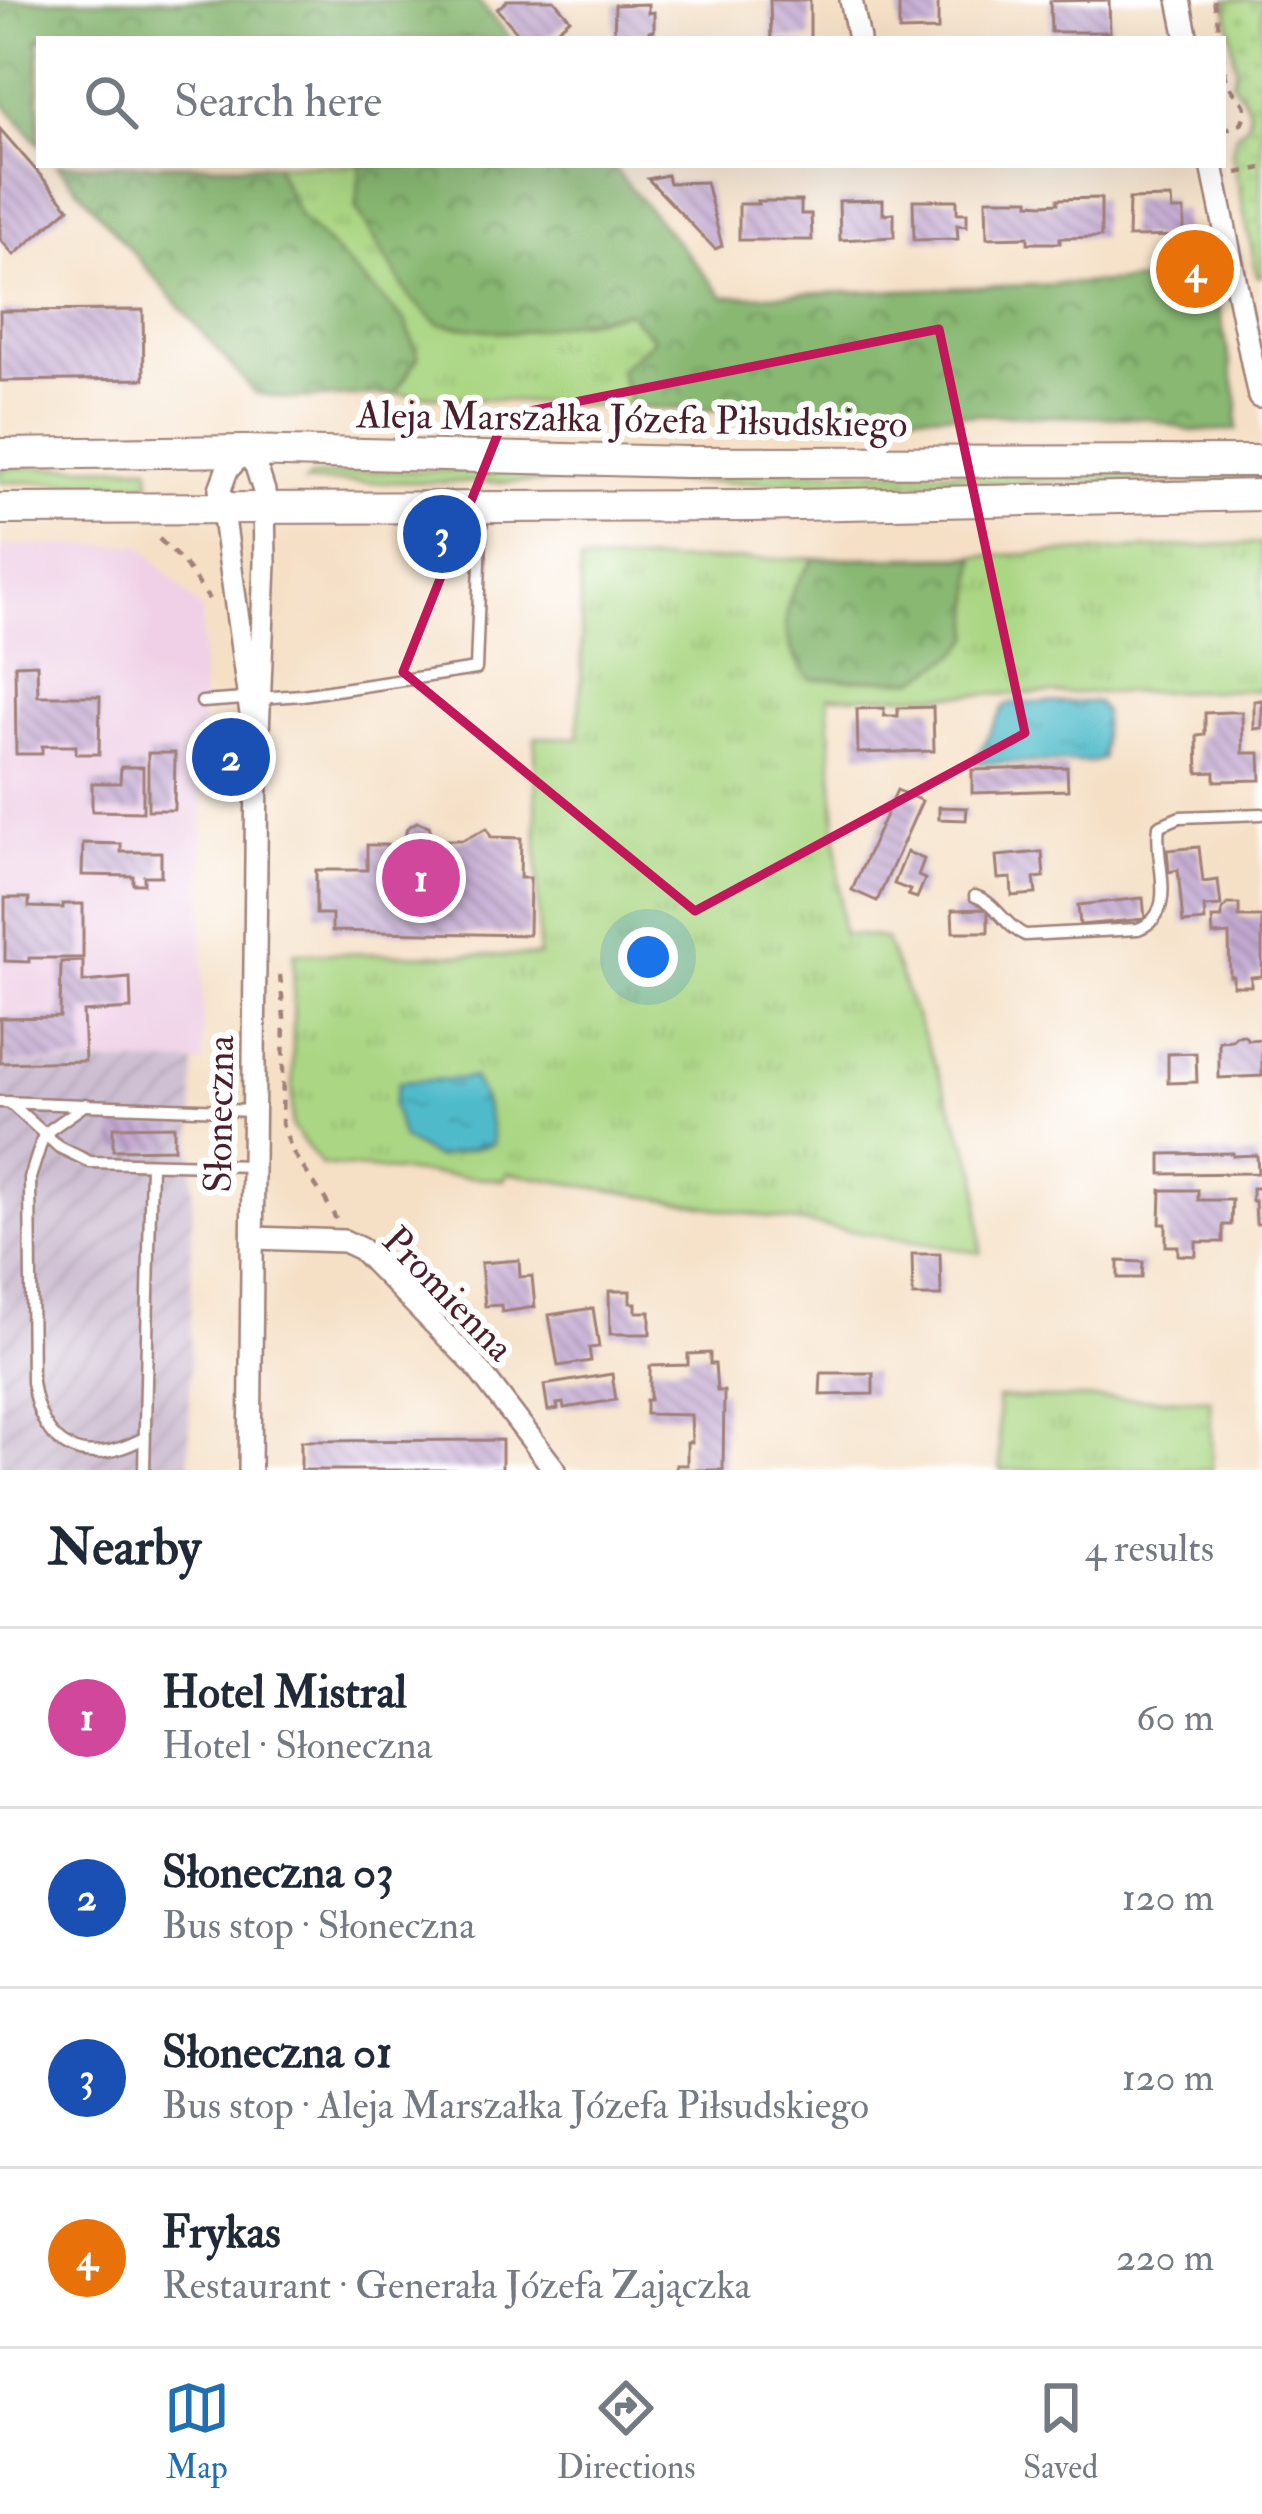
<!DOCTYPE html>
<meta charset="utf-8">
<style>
:root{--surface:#fff;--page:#f2f2f3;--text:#1f2937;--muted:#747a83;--line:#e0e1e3;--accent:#1f6fb2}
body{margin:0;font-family:"IM FELL Double Pica",serif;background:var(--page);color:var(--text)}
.you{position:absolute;left:648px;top:957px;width:42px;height:42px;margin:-30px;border:9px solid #fff;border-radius:50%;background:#1a73e8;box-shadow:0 0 0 18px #1a73e833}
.badge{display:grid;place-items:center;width:78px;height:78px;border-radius:50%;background:var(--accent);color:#fff;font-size:39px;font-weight:700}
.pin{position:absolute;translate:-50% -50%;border:6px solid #fff;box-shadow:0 3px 12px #0006}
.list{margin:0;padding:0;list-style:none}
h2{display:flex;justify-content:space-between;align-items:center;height:156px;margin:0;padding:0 48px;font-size:51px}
h2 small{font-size:39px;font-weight:400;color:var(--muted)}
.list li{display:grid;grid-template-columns:78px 1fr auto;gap:36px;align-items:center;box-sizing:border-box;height:180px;padding:0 48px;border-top:3px solid var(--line)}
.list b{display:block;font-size:45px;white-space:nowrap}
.list p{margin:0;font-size:39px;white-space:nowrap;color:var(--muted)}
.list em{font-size:39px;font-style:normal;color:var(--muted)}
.icon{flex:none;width:66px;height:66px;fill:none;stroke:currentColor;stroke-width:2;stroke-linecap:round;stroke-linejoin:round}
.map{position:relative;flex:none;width:1262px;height:1470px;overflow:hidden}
.search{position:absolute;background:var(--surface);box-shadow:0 12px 48px #0002;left:36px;right:36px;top:36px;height:132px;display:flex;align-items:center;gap:30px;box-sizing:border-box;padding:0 42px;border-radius:0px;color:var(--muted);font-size:45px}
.sheet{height:876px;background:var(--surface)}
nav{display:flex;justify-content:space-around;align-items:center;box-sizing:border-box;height:168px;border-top:3px solid var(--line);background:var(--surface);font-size:33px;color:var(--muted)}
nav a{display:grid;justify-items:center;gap:6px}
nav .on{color:var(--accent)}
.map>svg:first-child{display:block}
</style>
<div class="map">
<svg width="1262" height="1470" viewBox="0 0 1262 1470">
<defs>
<pattern id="industrial-furrows" width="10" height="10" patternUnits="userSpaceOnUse" patternTransform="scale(3)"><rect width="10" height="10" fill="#cdbed2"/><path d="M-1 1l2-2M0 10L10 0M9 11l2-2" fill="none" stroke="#b2a3b4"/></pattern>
<pattern id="grass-tufts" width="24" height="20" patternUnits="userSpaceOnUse" patternTransform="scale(3)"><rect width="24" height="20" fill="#abd784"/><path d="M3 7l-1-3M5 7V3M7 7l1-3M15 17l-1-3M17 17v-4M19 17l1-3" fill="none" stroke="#95b872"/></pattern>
<pattern id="forest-crowns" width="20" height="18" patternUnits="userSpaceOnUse" patternTransform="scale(3)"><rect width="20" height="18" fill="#88b872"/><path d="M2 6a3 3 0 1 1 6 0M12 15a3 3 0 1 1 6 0" fill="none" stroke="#71955e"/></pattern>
<pattern id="park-dots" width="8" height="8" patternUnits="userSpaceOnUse" patternTransform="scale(3)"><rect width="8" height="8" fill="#abd784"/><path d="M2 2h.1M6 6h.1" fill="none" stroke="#95b872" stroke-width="1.8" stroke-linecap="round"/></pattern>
<pattern id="water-ripples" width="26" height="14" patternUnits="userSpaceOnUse" patternTransform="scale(3)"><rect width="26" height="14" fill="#4fbbca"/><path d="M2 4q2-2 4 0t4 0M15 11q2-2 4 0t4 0" fill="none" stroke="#4497a4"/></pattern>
<pattern id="building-back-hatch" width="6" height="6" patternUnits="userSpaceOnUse" patternTransform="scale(3)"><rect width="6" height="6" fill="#c3a9d1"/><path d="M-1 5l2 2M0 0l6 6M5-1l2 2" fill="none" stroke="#a089aa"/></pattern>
</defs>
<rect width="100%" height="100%" fill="#fff"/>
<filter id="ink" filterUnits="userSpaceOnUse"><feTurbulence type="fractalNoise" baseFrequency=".00833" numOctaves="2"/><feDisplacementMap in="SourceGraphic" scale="24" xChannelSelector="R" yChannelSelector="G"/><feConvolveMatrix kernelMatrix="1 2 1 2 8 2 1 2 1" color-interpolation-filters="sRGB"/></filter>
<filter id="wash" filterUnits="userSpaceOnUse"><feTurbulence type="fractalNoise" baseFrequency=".004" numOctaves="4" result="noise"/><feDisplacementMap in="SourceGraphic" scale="48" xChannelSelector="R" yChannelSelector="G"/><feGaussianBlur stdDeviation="2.7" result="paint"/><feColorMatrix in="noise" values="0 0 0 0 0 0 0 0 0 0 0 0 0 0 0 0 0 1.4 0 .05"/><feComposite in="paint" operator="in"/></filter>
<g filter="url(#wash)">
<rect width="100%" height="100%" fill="#f5e0c6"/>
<polygon fill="#efd0e6" points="141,545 202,611 203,1063 0,1064 0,546"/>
<polygon fill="url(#industrial-furrows)" points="194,1063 189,1470 0,1470 0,1064"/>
<g fill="url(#grass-tufts)" stroke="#7a7b58" stroke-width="3">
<polygon points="275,165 361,165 356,209 575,323 628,312 654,339 619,370 633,408 395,394 418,357 406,322 300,217"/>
<polygon points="149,466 150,483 0,482 0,468"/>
<polygon points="558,469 1243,474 1244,482 305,482 312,476 363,472"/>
<polygon points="1262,543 1262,690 828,697 842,934 885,938 978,1174 981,1253 508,1173 504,1180 322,1165 292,1127 294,953 539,956 535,737 578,738 582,660 580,562 984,556"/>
<polygon points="997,1398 1210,1399 1212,1470 1001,1470"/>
</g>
<g fill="url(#forest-crowns)" stroke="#696c4e" stroke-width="3">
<polygon points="0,0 477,0 511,39 39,39 39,144 0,99"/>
<polygon points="57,165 275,165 300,217 406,322 418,357 395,394 289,399 255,393"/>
<polygon points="361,165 611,165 724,297 1213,278 1238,403 1237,430 1191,431 1146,418 633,408 619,370 654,339 628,312 513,333 439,324 411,299 356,208"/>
<path d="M975,557L971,638L959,652L916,680L811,679C788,656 779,623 793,591C797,580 808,569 814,559Z"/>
</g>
<path fill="url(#park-dots)" stroke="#7a7b58" stroke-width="3" d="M1226,0H1262V277L1257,276L1232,153L1236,134L1247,125C1254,105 1241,96 1232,82L1236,70Z"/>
<g fill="url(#water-ripples)" stroke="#4c6d7a" stroke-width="3">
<polygon points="1097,702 1104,713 1102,759 1093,762 979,763 976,758 1004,707 1012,703"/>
<path d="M473,1078C484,1095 492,1123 493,1144L435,1158L403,1139L393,1105L399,1082Z"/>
</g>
<g id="blocks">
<g fill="url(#building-back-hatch)">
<polygon points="508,0 554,0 570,19 546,39 523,39 497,9"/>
<polygon points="770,0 810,0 810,39 771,39"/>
<polygon points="899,0 938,0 938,30 899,31"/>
<polygon points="1109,0 1110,32 1051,32 1050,1"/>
<polygon points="648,4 648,13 654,12 654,31 649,31 649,39 614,39 615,5"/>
<polygon points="0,129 69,208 14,255 0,239"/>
<polygon points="667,175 669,183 706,182 722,246 715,249 648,179"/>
<polygon points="1101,198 1101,237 1060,238 1060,243 1028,243 1028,237 987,238 986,199 1029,199 1029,203 1044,204 1058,203 1058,199"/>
<polygon points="1171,198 1172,210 1184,210 1184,236 1128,237 1129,199"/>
<polygon points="883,200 883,214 894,213 894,237 840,240 839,201"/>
<polygon points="913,200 957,200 957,213 967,213 967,226 957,225 958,239 914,240"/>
<polygon points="757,201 801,201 801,214 811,214 812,240 739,240 739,204 758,204"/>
<polygon points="143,310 144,379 0,381 0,311"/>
<polygon points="37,664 38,696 100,696 99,754 76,754 76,746 42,746 42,754 16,754 15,665"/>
<polygon points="1262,700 1262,728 1254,729 1254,701"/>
<polygon points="933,707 934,751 858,753 857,709 884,708 884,716 898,716 898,708"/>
<polygon points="1230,712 1242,712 1243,753 1260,753 1261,780 1215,781 1215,772 1198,773 1197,736 1205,735 1205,713"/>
<polygon points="148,753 175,753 174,810 148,810"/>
<polygon points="121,767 143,767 143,812 92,811 92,783 120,783"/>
<polygon points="1067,767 1068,790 972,793 972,770"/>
<polygon points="897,790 922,801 877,901 852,890"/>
<polygon points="939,807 967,808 966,820 939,819"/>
<polygon points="417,822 429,826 434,840 463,840 487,828 491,837 521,838 520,878 530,878 529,935 332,931 332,914 316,914 316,870 367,870 367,845 403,845 407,828"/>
<polygon points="83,843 121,844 121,852 161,852 161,876 144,876 144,884 133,884 133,876 82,875"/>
<polygon points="1199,847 1203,882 1218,880 1221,906 1204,907 1205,921 1183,923 1178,870 1169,872 1167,850"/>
<polygon points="907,852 924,859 918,876 925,879 917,898 908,895 910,890 894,884"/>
<polygon points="1042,852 1044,877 1034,878 1036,894 1012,896 1011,878 998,879 996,856"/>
<polygon points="5,898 29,898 29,907 63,908 63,904 83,904 83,958 29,958 29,962 5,961"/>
<polygon points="1143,898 1145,919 1080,925 1078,905"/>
<polygon points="1228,904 1239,904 1239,917 1262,917 1262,976 1251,977 1251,986 1233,986 1233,976 1230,976 1229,934 1213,935 1212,918 1222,918 1222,910"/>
<polygon points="988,909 988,932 953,932 952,910"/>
<polygon points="83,961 83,982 130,978 131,1009 83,1012 85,1061 0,1063 0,1018 60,1017 61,962"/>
<polygon points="1244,1035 1248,1040 1262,1039 1262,1076 1219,1078 1219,1041 1232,1040 1236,1036"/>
<polygon points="1196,1053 1197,1082 1168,1083 1168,1054"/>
<polygon points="174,1126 174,1149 113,1150 113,1127"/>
<polygon points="1233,1153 1233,1156 1257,1155 1258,1173 1161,1174 1161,1154"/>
<polygon points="1252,1188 1262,1188 1262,1224 1256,1224 1255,1201 1252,1201"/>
<polygon points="1161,1190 1198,1190 1198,1200 1232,1200 1231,1225 1223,1225 1223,1242 1196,1242 1196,1256 1178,1255 1178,1246 1166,1246 1166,1224 1160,1224"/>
<polygon points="912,1254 940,1254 941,1296 913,1296"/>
<polygon points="519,1260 520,1277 532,1276 535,1307 502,1312 501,1305 485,1306 481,1263"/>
<polygon points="1118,1261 1143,1262 1142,1278 1118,1278"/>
<polygon points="609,1291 630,1291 630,1303 636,1303 636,1312 650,1312 650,1334 610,1334"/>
<polygon points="593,1308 599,1347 589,1348 591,1361 558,1366 549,1315"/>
<polygon points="710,1353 710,1364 715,1364 717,1391 724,1391 723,1470 676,1470 676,1465 687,1465 687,1442 692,1442 691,1415 646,1414 646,1400 650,1400 650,1366 688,1365 688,1354"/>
<polygon points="821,1373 873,1373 873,1394 820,1395"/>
<polygon points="612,1374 616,1400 564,1408 563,1403 557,1404 558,1409 548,1411 544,1385"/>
<polygon points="502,1440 502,1470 301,1470 301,1441"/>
</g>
</g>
</g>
<g filter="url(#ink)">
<use href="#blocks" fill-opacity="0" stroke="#a08078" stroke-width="3"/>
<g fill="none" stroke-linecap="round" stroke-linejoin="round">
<defs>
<g id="service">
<polyline points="202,702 302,695 476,669 482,509"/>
<path d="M975,896C997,903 1004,926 1025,935L1138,929C1181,913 1153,861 1159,826L1180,817L1262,814"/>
<polyline points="0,1102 254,1111"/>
<polyline points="9,1102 59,1147 90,1162 254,1166"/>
<path d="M86,1104L44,1134L30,1178L32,1382C42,1449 83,1470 144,1438"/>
<polyline points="144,1470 151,1164"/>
</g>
<g id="minor">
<polyline points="851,0 859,39"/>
<polyline points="1179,0 1187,39"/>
<polyline points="1212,165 1259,397"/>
<polyline points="253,1238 344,1241 361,1249 475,1365 555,1470"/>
<polyline points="250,1470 257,758 265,563 264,491 256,466 245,451 227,470 220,489 257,758"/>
</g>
<g id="secondary">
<polyline points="0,454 245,451 685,462 1262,461"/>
<polyline points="0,509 751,506 1262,495"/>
</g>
</defs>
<use href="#service" stroke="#a08078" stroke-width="15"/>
<use href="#minor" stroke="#a08078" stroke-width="26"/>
<use href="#secondary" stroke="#a08078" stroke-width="34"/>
<g stroke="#a08078" stroke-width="4.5" stroke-dasharray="9 9" stroke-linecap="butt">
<polyline points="1214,0 1221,39"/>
<path d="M1223,52C1224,63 1224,76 1229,85C1239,103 1252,101 1241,124L1223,130"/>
<polyline points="1237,173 1262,168"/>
<polyline points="159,539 182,561 209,599"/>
<polyline points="280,975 284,1018 282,1124 293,1153 325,1199 336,1219"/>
</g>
<use href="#service" stroke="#fff" stroke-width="10"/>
<use href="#minor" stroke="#fff" stroke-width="21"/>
<use href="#secondary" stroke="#fff" stroke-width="30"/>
</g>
</g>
<path fill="none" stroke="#c2185b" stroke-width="9" stroke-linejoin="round" d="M939,329L1025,733L695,911L403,672L505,416Z"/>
<g text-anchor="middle" stroke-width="12" stroke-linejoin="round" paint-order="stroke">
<g font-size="39" fill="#4a1f2b" stroke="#fff">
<text transform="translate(632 418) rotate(1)" y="14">Aleja Marszałka Józefa Piłsudskiego</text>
<text transform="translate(218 1114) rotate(-89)" y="14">Słoneczna</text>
<text transform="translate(449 1293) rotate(46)" y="14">Promienna</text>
</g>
</g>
</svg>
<div class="you"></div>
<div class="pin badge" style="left:421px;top:878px;background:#d1479c">1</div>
<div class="pin badge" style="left:231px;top:757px;background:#1a4fb4">2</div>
<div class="pin badge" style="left:442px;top:534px;background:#1a4fb4">3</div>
<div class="pin badge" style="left:1195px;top:269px;background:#e8710a">4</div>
<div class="search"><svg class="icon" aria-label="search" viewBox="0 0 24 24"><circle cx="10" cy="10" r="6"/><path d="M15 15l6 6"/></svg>Search here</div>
</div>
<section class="sheet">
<h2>Nearby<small>4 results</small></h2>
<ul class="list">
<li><span class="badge" style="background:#d1479c">1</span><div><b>Hotel Mistral</b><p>Hotel · Słoneczna</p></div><em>60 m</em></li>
<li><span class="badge" style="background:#1a4fb4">2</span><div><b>Słoneczna 03</b><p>Bus stop · Słoneczna</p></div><em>120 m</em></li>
<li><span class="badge" style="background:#1a4fb4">3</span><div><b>Słoneczna 01</b><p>Bus stop · Aleja Marszałka Józefa Piłsudskiego</p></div><em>120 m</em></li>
<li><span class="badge" style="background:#e8710a">4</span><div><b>Frykas</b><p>Restaurant · Generała Józefa Zajączka</p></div><em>220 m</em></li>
</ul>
</section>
<nav>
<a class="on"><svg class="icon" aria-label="map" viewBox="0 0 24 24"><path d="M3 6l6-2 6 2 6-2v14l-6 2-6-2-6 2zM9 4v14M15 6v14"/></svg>Map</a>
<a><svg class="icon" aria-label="directions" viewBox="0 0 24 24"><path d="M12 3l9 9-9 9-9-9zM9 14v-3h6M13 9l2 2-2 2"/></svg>Directions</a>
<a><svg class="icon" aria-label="saved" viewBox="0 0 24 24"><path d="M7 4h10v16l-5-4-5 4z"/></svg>Saved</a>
</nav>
